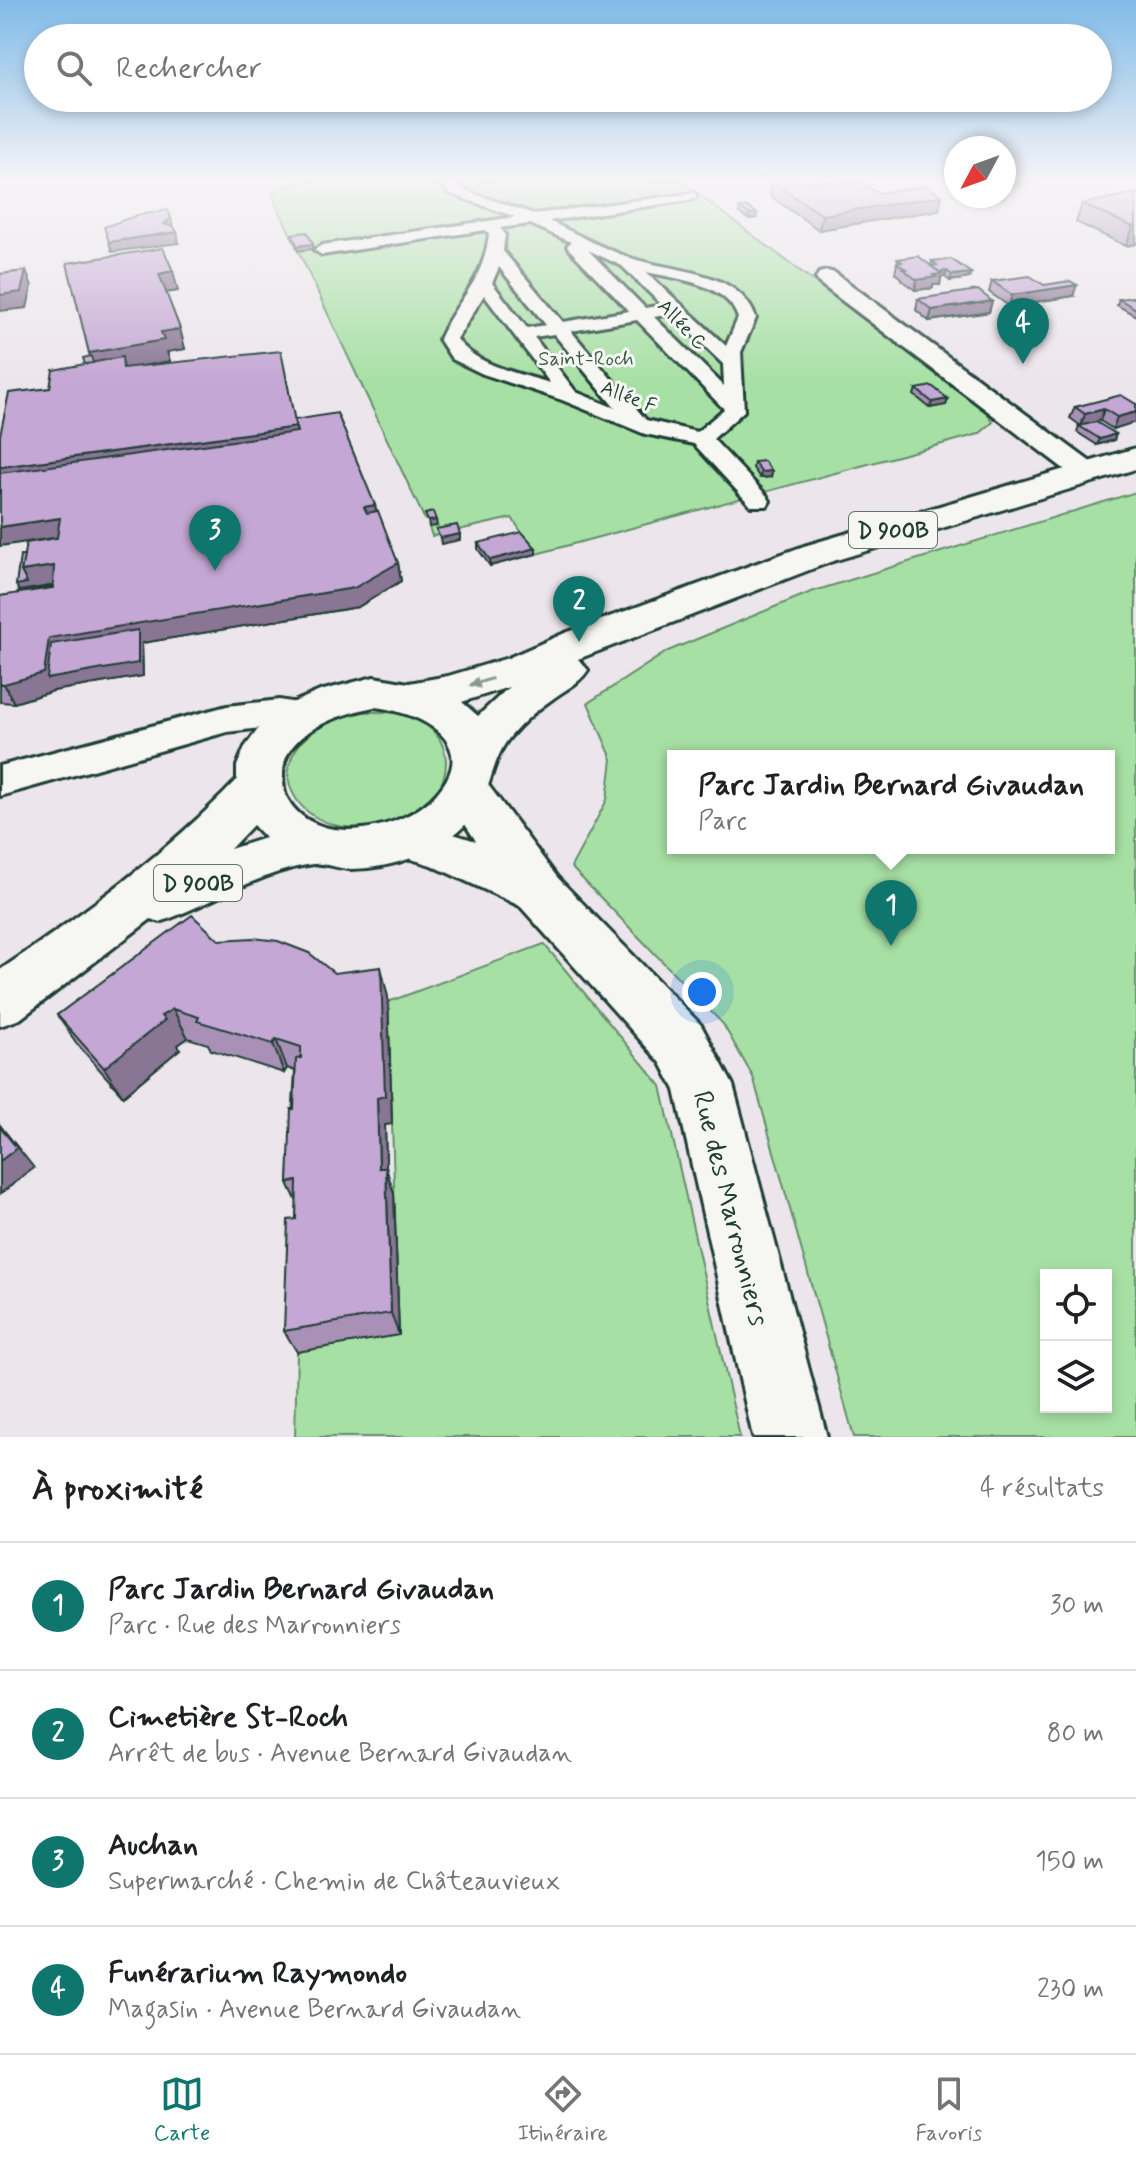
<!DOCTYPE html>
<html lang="fr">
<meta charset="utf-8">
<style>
:root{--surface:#fff;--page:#f6f6f6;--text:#202124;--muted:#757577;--line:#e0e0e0;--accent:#0f766e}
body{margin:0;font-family:Mynerve,sans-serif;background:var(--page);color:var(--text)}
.controls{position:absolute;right:24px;bottom:24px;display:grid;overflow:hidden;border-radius:0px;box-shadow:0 4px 12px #0003}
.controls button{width:72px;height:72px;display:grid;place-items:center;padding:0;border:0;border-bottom:2px solid var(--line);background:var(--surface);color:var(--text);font:40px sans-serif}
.compass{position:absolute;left:944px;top:136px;width:72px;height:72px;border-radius:50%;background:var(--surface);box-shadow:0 4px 12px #0003;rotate:229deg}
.you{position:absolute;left:702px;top:992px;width:28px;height:28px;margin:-20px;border:6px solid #fff;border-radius:50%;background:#1a73e8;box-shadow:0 0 0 12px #1a73e833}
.badge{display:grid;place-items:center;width:52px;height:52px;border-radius:50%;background:var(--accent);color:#fff;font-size:26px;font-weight:700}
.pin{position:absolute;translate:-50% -66px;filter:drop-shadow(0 2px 4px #0008)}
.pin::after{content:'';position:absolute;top:42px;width:28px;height:24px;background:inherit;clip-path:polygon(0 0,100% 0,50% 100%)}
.popup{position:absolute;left:667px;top:750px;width:448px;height:104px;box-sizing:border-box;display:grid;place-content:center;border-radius:0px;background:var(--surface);filter:drop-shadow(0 2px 6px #0005);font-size:26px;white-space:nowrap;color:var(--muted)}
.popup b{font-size:30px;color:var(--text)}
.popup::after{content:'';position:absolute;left:50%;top:100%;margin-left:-16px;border:16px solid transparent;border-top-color:var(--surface)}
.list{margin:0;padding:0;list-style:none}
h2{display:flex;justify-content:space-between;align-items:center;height:104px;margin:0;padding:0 32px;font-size:34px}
h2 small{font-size:26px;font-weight:400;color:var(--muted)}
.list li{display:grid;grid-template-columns:52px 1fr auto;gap:24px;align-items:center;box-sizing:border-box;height:128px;padding:0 32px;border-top:2px solid var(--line)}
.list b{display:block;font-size:30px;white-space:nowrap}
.list p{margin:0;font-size:26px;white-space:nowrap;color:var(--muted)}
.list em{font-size:26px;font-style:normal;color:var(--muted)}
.icon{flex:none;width:44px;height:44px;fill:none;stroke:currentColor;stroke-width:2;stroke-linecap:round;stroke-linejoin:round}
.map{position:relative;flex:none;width:1136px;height:1437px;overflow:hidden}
.search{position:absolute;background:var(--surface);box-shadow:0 4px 12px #0003;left:24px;right:24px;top:24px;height:88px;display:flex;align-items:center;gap:20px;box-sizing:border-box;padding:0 28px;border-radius:44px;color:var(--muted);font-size:30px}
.sheet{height:616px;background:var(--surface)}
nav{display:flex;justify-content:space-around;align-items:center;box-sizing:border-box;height:112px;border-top:2px solid var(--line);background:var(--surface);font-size:22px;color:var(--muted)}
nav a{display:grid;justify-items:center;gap:4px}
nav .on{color:var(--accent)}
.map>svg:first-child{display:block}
</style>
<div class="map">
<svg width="1136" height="1437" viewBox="0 0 1136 1437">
<rect width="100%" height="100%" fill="#ece6ec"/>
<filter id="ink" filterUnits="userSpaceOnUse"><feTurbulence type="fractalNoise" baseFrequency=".0125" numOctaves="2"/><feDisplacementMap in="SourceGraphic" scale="16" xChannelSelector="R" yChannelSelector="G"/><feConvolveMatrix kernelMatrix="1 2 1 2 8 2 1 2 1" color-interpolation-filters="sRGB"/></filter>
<g filter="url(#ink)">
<g fill="#a7e0a4" stroke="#638e6c" stroke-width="2" fill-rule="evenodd">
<polygon points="307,181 681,181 987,412 993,422 979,434 536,554 512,518 432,536 429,527 433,518 425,520 272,195 277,189"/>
<path d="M1136,492V1437H854L753,1077L723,1024L571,867L607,800L612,759L588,703L668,651L811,592ZM1109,756V848H673V756ZM1106,1275V1407H1046V1275Z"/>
<path d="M364,712C382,712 401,711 418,720C451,736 455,776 429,801C417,812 402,819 386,823C301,849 244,759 334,720C343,716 354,714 364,712Z"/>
<polygon points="544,944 661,1086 740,1437 295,1437 297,1352 399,1335 388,1002"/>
</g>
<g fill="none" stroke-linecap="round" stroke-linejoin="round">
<defs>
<path id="pedestrian" d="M440,181H454L459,187L475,194L534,214L695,193L697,196L690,200L549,221C577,234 605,250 634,259C675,272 739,270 756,318L741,352L744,411L713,439L767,496L770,501L767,506H751L694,444L645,434L562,400L483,374L452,359L439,339C458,297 483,284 489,234L486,230L322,255L314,250L322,245L515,217L449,193ZM530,224L571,242L567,246L569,249L629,311L563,322L503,251L505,234L500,228ZM588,250L622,266L662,305L645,308ZM499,267L546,325L527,328L492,283ZM646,272C677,279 727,283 738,318L726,346ZM484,295L550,383C519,373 476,366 457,339ZM671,314L723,364L724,386L654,317ZM637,320L724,409L697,432L646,420L571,331ZM554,334L615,408L576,392L534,337Z"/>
<g id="minor">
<polygon points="827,271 835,273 1096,466 1101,472 1096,478 1086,481 1076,478 819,283 816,278 819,273"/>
<polygon points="279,700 315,706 321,715 315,724 302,728 279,726 227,732 0,796 0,766 227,706"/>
</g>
<polygon id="tertiary" points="466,773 483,778 557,877 701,1025 733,1085 827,1437 753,1437 675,1090 661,1063 520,906 431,865 391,853 384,839 391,825 408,820 476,841 443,791 449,778"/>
<path id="primary" d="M1136,448V469L830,562L578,659L588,670C579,684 564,690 551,700C535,711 522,723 510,737C489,762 492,798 467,823C438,853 392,869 350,869C339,869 325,862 314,864C262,870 210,905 160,922L151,919L20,1019L0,1026V970C84,913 166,854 237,780V766L245,747L264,721L280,708L320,691L374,677L409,683L448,676L508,658L565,633L804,546ZM509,687L478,716L462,702L465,701ZM374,707C419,712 482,741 437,793C406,830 315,851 287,798C283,791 283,782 283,774C283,732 340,714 374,707ZM253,825L265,838L230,849Z"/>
</defs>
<use href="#pedestrian" stroke="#1f3d34" stroke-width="6"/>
<use href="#minor" stroke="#1f3d34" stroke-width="6"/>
<use href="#tertiary" stroke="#1f3d34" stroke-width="6"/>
<use href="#primary" stroke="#1f3d34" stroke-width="6"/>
<use href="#pedestrian" fill="#f6f6f2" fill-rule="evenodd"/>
<use href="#minor" fill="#f6f6f2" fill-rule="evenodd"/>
<use href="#tertiary" fill="#f6f6f2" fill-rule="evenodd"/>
<use href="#primary" fill="#f6f6f2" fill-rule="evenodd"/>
</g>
<g fill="#a990b6" stroke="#1f3d34" stroke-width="2">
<polygon points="772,182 878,193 939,210 819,230 770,196"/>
<polygon points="1136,193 1136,244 1126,246 1076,222 1082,204"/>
<polygon points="740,208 756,218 748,219 739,213"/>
<polygon points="898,259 931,266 932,261 969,278 950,281 945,277 941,277 940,285 933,285 933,288 915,290 901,280 901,278 895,273"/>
<polygon points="67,263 178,291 166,293 180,329 185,349 167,352 170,361 141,366 295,420 375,505 376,512 398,563 401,581 358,607 142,643 143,676 53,691 14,703 0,702 0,596 53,588 53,586 19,591 24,556 57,538 50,388 85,364 91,356"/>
<polygon points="992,281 1044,285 1073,296 1009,306 989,292"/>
<polygon points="918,299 992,301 989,312 929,321 916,310"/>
<polygon points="1119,299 1136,299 1136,316 1117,305"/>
<polygon points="916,389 948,399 946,405 930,408 914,395"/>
<polygon points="1136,404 1113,429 1100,421 1081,426 1070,418 1075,407"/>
<polygon points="1079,426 1116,434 1114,440 1097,445 1077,432"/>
<polygon points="754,462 772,471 771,477 760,478 753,468"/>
<polygon points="478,543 536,554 490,566 478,549"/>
<polygon points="219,940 334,973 388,997 392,1124 385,1125 386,1168 394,1194 399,1335 297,1352 284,1331 296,1219 297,1202 288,1183 295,1071 287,1068 284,1073 211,1050 208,1044 188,1038 178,1045 180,1049 123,1096 77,1044 57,1015"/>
</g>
<g fill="#897594" stroke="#1f3d34" stroke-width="2">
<polygon points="1004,181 1038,181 1004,188"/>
<polygon points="1006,192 1004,197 994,199 995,196 1004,196 1004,193"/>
<polygon points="942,196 939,210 819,230 822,215"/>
<polygon points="757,213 756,218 748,219 749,214"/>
<polygon points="171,218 173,228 164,224"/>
<polygon points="1136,226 1136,244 1126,246 1133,227"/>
<polygon points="177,232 179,243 112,252 109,242"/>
<polygon points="313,244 313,249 298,251 297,246"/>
<polygon points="26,271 32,286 27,308 0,311 0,295"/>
<polygon points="173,271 178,291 164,293 159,274"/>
<polygon points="947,271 945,277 941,277 940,285 933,285 933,288 915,290 917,280 936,273"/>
<polygon points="971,273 969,278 950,281 952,275"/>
<polygon points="1077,285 1073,296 1009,306 1012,295"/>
<polygon points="992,301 989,312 929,321 932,310"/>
<polygon points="180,329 185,349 167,352 170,361 125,369 94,368 89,353 161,332"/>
<polygon points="948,399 946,405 930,408 932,402"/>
<polygon points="1104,409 1100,421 1081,426 1085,414"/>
<polygon points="1136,412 1136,422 1113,429 1117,417"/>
<polygon points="296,427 300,449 0,485 0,467"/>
<polygon points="1116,434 1114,440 1097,445 1100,439"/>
<polygon points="772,471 771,477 760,478 761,472"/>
<polygon points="375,505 378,522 368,525 364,507"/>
<polygon points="60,518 67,536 0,546 0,527"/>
<polygon points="436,520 437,526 429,527 428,521"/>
<polygon points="460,534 460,540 441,544 440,538"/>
<polygon points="536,548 536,554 490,566 490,560"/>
<polygon points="398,563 401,581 358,607 142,643 143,676 53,691 14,703 4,684 49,638"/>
<polygon points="54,566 62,584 19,591 16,585 21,571"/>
<polygon points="381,967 388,997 392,1124 385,1125 387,1194 379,1168 377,1098"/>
<polygon points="173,1009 188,1038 178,1045 180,1049 123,1096 104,1068 161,1016"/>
<polygon points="276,1039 287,1068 284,1073 273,1044"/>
<polygon points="0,1125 34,1168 0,1194"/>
<polygon points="386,1168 394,1194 399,1335 391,1313"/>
</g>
<g fill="#c4a7d4" stroke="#1f3d34" stroke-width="2">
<polygon points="777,181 858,181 878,193 926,186 942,196 822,215 772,182"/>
<polygon points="1136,193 1136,226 1133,227 1082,204"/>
<polygon points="747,207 757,213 749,214 740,208"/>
<polygon points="168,210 171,218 164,224 174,227 177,232 109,242 104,227 138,215"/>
<polygon points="307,232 313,244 297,246 292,234"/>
<polygon points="163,248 173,271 159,274 180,329 161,332 164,340 89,353 67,263"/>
<polygon points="918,256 942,274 933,275 936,277 917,280 903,269 906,269 897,263 902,262 898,259"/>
<polygon points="951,259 971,273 952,275 947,271 940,272 931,266 937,265 932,261"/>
<polygon points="26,271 21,292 0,295 0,274"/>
<polygon points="1030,276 1044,285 1070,281 1077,285 1012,295 992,281"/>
<polygon points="978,290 992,301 932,310 918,299"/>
<polygon points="1132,297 1136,299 1136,309 1119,299"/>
<polygon points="281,351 296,427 0,467 0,435 9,393 50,388 53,370 122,357 123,368"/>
<polygon points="91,356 93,363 85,364 83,358"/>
<polygon points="932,386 948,399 932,402 916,389"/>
<polygon points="1121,395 1136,404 1136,412 1117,417 1104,409 1085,414 1075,407"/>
<polygon points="337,413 375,505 364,507 367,513 378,511 398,563 354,588 49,638 44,673 4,684 0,684 0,596 53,588 54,566 21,571 26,543 57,538 60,518 0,527 0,473 297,432 294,420"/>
<polygon points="1096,422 1116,434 1100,439 1079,426"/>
<polygon points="764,461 772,471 761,472 754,462"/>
<polygon points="433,512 436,520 428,521 425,514"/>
<polygon points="457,525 460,534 440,538 436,529"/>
<polygon points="522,532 536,548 490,560 478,543"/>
<polygon points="20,556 24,556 21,571 27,583 16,585"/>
<polygon points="138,630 138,663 47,679 51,644"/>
<polygon points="192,915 219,940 253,938 278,941 309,953 334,973 381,967 385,1096 377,1098 379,1168 386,1168 391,1313 284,1331 288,1220 296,1219 297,1181 288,1183 291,1109 294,1109 296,1059 301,1058 301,1047 276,1039 273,1044 197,1021 199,1017 173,1009 161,1016 165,1020 104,1068 57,1015"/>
<polygon points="0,1127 17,1148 0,1161"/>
</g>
<defs><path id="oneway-solid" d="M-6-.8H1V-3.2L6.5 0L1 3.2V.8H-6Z" transform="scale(2)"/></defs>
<use fill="#8a9a93" href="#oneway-solid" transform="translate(481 682) rotate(163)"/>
</g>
<linearGradient id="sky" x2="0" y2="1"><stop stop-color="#80bae7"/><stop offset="0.47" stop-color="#f6f4f6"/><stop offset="1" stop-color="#f6f4f6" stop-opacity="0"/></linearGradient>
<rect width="1136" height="382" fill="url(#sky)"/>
<g text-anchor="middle" stroke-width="6" stroke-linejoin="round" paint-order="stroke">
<g font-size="20" fill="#1f3d34" stroke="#f6f6f2">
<text transform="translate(683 324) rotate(46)" y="7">Allée C</text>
<text transform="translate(629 396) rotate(21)" y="7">Allée F</text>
</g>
<g font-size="20" fill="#3a5e4a" stroke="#f6f6f2">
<text x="586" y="365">Saint-Roch</text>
</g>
<g fill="#f6f6f2" stroke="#60746d" stroke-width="2">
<rect x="849" y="512" width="88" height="36" rx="6"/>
<rect x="154" y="865" width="88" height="36" rx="6"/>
</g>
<g font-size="22" font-weight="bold" fill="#1f3d34">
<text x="893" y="538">D 900B</text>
<text x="198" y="891">D 900B</text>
</g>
<g font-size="28" fill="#1f3d34" stroke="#f6f6f2">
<text transform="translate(732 1208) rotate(76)" y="10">Rue des Marronniers</text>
</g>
</g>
</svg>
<div class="controls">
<button><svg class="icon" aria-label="locate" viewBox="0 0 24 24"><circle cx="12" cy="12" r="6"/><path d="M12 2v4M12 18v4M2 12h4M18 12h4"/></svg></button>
<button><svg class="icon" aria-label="layers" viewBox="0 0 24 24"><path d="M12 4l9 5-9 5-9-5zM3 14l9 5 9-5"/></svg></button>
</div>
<svg class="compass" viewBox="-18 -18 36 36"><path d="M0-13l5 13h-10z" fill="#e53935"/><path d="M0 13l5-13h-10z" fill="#757577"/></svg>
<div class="you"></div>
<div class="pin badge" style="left:891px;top:946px">1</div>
<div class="popup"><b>Parc Jardin Bernard Givaudan</b>Parc</div>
<div class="pin badge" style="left:579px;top:642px">2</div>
<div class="pin badge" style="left:215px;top:571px">3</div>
<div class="pin badge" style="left:1023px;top:364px">4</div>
<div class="search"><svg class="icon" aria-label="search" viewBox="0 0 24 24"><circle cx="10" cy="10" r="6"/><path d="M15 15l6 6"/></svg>Rechercher</div>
</div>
<section class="sheet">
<h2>À proximité<small>4 résultats</small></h2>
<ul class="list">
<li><span class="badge">1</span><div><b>Parc Jardin Bernard Givaudan</b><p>Parc · Rue des Marronniers</p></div><em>30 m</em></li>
<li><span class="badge">2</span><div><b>Cimetière St-Roch</b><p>Arrêt de bus · Avenue Bernard Givaudan</p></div><em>80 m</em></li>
<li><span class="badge">3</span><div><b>Auchan</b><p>Supermarché · Chemin de Châteauvieux</p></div><em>150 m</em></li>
<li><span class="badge">4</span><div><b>Funérarium Raymondo</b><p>Magasin · Avenue Bernard Givaudan</p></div><em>230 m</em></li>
</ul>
</section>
<nav>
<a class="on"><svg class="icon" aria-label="map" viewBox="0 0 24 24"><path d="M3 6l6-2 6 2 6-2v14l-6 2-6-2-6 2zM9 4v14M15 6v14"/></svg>Carte</a>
<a><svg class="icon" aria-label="directions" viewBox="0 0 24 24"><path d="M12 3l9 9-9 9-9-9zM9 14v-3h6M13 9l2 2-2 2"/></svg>Itinéraire</a>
<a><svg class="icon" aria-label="saved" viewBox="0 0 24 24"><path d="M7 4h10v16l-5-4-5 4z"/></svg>Favoris</a>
</nav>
